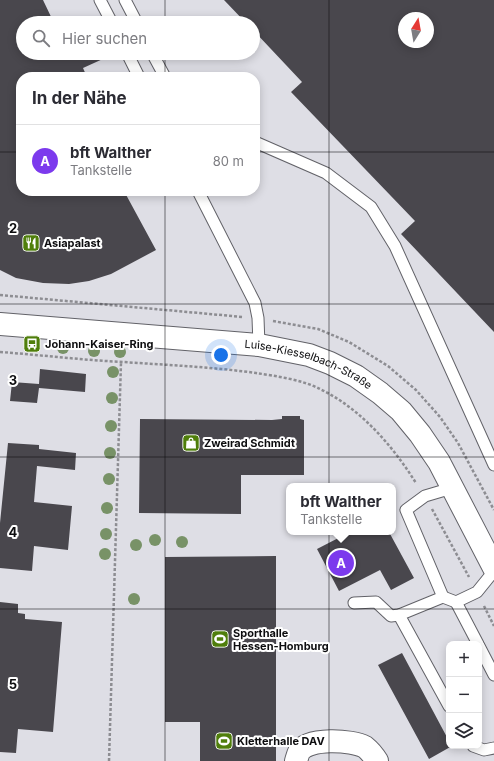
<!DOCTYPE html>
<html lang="de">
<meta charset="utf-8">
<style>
:root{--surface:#fff;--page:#f7f7f7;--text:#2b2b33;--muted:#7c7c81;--line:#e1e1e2;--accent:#7c3aed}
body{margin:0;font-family:Inter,sans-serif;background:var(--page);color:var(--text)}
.controls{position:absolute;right:12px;bottom:12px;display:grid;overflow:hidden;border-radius:8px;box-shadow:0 2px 10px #0003}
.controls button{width:36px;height:36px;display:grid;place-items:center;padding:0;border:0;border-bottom:1px solid var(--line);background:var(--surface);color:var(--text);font:20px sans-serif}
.compass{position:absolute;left:398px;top:12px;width:36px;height:36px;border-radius:50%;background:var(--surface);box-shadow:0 2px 10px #0003;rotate:11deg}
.you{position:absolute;left:221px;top:355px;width:14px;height:14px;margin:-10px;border:3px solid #fff;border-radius:50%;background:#1a73e8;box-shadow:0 0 0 6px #1a73e833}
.badge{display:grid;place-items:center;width:26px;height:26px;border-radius:50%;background:var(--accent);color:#fff;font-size:13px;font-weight:700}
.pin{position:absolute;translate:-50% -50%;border:2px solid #fff;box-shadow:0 1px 4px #0006}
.popup{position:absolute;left:286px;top:483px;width:110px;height:52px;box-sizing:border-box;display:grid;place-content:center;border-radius:8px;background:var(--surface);filter:drop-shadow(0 1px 3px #0005);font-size:13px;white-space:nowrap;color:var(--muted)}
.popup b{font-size:15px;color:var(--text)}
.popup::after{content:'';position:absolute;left:50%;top:100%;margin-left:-8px;border:8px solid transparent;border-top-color:var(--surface)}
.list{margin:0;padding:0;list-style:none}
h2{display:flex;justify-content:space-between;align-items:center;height:52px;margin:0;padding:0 16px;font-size:17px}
h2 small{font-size:13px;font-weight:400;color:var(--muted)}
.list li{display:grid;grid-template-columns:26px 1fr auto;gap:12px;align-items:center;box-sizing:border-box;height:72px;padding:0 16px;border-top:1px solid var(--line)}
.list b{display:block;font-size:15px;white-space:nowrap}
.list p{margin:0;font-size:13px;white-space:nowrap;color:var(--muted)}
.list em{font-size:13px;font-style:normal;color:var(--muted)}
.icon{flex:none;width:22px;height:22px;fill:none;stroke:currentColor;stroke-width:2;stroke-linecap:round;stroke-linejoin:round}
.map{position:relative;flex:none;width:494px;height:761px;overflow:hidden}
.search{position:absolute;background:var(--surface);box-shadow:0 2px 10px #0003;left:16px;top:16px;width:244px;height:44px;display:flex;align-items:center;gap:10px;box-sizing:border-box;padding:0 14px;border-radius:22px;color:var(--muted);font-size:15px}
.panel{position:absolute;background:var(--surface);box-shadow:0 2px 10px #0003;left:16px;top:72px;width:244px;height:124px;border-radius:16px}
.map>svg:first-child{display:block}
</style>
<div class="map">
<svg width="494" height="761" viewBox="0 0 494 761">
<rect width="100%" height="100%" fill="#dedee5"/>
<g fill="#49474d" fill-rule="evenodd">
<polygon points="0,0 43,0 54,23 23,23 23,53 102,53 105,58 83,68 87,77 21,77 21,191 124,191 156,250 111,274 89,281 69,284 43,283 16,278 0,270"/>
<path d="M224,0H494V332L401,234L415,221L291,92L302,82L253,30V23H246ZM404,18H428V42H404Z"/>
<polygon points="40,369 86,374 85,392 39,388 37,403 10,401 12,382 39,384"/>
<polygon points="282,416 300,416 300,419 304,420 304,475 241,475 241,514 139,513 140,419 272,420 282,419"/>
<polygon points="8,443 39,445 39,449 76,453 75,470 37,466 34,502 72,506 68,550 34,546 32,571 0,568 0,523"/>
<polygon points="350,532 389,532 414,578 391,590 380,570 339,591 317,549"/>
<polygon points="276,556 276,761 200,761 200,722 165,722 165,557"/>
<polygon points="0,602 18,604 18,613 25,614 25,619 62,622 53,732 18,729 16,753 0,752"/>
<polygon points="402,653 449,741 449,746 452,746 429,759 378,665"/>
</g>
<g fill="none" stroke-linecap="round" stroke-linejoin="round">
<defs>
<g id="service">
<polyline points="100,0 112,23"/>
<polyline points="125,0 137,23"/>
<polyline points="127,53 139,77"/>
<polyline points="152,53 165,77"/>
<polyline points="255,142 326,173 371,207 395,246 494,465"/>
<polyline points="198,191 255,303 258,318 259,345"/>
<polyline points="443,597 406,510 425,496 452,488"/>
<polyline points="456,602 478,644"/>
<polyline points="354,603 376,602 391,616 399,615 443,597 456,602 477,592 494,571"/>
<polyline points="399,615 449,706"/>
<polyline points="479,646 494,675"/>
<polyline points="473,746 484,750 494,748"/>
</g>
<g id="minor">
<path id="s1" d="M0,324L259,345L309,355L330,363L356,376L380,393L401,411L420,434L439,462L494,568"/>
<path d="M296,761C297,758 298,754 299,752C308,737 352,740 365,747C370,751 374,756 377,761"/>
</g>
</defs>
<use href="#service" stroke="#626268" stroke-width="13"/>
<use href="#minor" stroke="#626268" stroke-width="24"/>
<g stroke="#8d8d92" stroke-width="2.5" stroke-dasharray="3 2" stroke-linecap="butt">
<polyline points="0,295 243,317"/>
<polyline points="273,321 318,329 349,342 388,366 416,390 440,417 458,443 494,510"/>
<path d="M0,352C41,355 82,360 123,362C168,365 212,367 256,373C276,376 303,380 320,389C361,409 392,445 416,483"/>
<polyline points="432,509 469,577"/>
<polyline points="484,606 494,626"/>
<polyline points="109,761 121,362"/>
</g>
<use href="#service" stroke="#fff" stroke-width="11"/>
<use href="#minor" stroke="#fff" stroke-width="22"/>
</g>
<g fill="#789267">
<circle cx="63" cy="348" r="6"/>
<circle cx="94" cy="351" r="6"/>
<circle cx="120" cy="352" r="6"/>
<circle cx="113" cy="372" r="6"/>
<circle cx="112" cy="398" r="6"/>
<circle cx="111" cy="426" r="6"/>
<circle cx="110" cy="453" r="6"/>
<circle cx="109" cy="479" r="6"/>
<circle cx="107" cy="508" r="6"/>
<circle cx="106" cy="534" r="6"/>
<circle cx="155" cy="540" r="6"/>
<circle cx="182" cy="542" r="6"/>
<circle cx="136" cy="545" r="6"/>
<circle cx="105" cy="554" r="6"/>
<circle cx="134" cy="599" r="6"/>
</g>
<path fill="none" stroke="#0d0d0f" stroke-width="1" stroke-opacity="0.55" d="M165,0V23M329,0V761M165,53V77M0,152H21M255,152H494M165,191V761M0,304H494M0,457H494M0,609H494"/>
<defs>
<symbol id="restaurant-square" viewBox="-11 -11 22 22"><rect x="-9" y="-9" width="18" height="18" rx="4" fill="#4f7e0b" stroke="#fff"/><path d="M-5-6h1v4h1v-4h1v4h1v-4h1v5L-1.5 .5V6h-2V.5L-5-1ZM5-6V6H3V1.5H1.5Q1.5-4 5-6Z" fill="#fff"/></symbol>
<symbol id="bus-square" viewBox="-11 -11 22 22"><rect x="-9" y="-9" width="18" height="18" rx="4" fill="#4f7e0b" stroke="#fff"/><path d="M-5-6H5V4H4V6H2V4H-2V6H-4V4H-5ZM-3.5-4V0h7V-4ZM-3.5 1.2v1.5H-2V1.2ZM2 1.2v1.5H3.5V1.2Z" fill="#fff"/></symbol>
<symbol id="shop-square" viewBox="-11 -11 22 22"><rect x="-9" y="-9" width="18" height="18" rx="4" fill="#4f7e0b" stroke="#fff"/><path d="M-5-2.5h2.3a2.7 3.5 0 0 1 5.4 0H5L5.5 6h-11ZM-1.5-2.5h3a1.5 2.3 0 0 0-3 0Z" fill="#fff"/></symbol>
<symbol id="stadium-square" viewBox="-11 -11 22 22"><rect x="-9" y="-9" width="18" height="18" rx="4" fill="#4f7e0b" stroke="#fff"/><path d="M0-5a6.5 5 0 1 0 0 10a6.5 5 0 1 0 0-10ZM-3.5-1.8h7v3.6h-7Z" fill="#fff"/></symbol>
</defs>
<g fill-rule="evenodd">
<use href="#restaurant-square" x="21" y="233" width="20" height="20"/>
<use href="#bus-square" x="22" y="334" width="20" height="20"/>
<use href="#shop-square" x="181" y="433" width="20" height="20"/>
<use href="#stadium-square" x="210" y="629" width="20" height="20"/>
<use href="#stadium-square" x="214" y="731" width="20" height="20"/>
</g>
<g text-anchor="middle" stroke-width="4" stroke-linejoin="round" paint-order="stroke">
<g font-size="11" font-weight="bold" fill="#0d0d0f" stroke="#fff" text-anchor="start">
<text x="44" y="247">Asiapalast</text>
<text x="45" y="348">Johann-Kaiser-Ring</text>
<text x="204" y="447">Zweirad Schmidt</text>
<text x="233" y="637">Sporthalle<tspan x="233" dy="13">Hessen-Homburg</tspan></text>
<text x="237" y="745">Kletterhalle DAV</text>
</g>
<g font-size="11" fill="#0d0d0f" stroke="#fff">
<text dy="4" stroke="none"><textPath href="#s1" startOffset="313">Luise-Kiesselbach-Straße</textPath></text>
</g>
</g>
<g font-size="13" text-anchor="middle" font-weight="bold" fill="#0d0d0f" stroke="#fff" stroke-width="4" stroke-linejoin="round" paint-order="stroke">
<text x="13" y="233">2</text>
<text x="13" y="385">3</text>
<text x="13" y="537">4</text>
<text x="13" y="689">5</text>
</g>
</svg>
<div class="controls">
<button>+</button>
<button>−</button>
<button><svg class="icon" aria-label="layers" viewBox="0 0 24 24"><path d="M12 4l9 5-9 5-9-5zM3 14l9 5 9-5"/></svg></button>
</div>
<svg class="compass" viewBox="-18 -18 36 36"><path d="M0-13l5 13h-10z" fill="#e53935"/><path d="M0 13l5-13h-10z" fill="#7c7c81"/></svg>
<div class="you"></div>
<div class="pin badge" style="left:341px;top:563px">A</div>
<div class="popup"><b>bft Walther</b>Tankstelle</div>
<div class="search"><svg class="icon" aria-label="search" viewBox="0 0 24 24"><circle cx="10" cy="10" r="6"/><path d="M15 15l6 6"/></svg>Hier suchen</div>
<section class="panel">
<h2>In der Nähe<small></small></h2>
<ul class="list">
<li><span class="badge">A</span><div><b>bft Walther</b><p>Tankstelle</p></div><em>80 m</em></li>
</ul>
</section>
</div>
